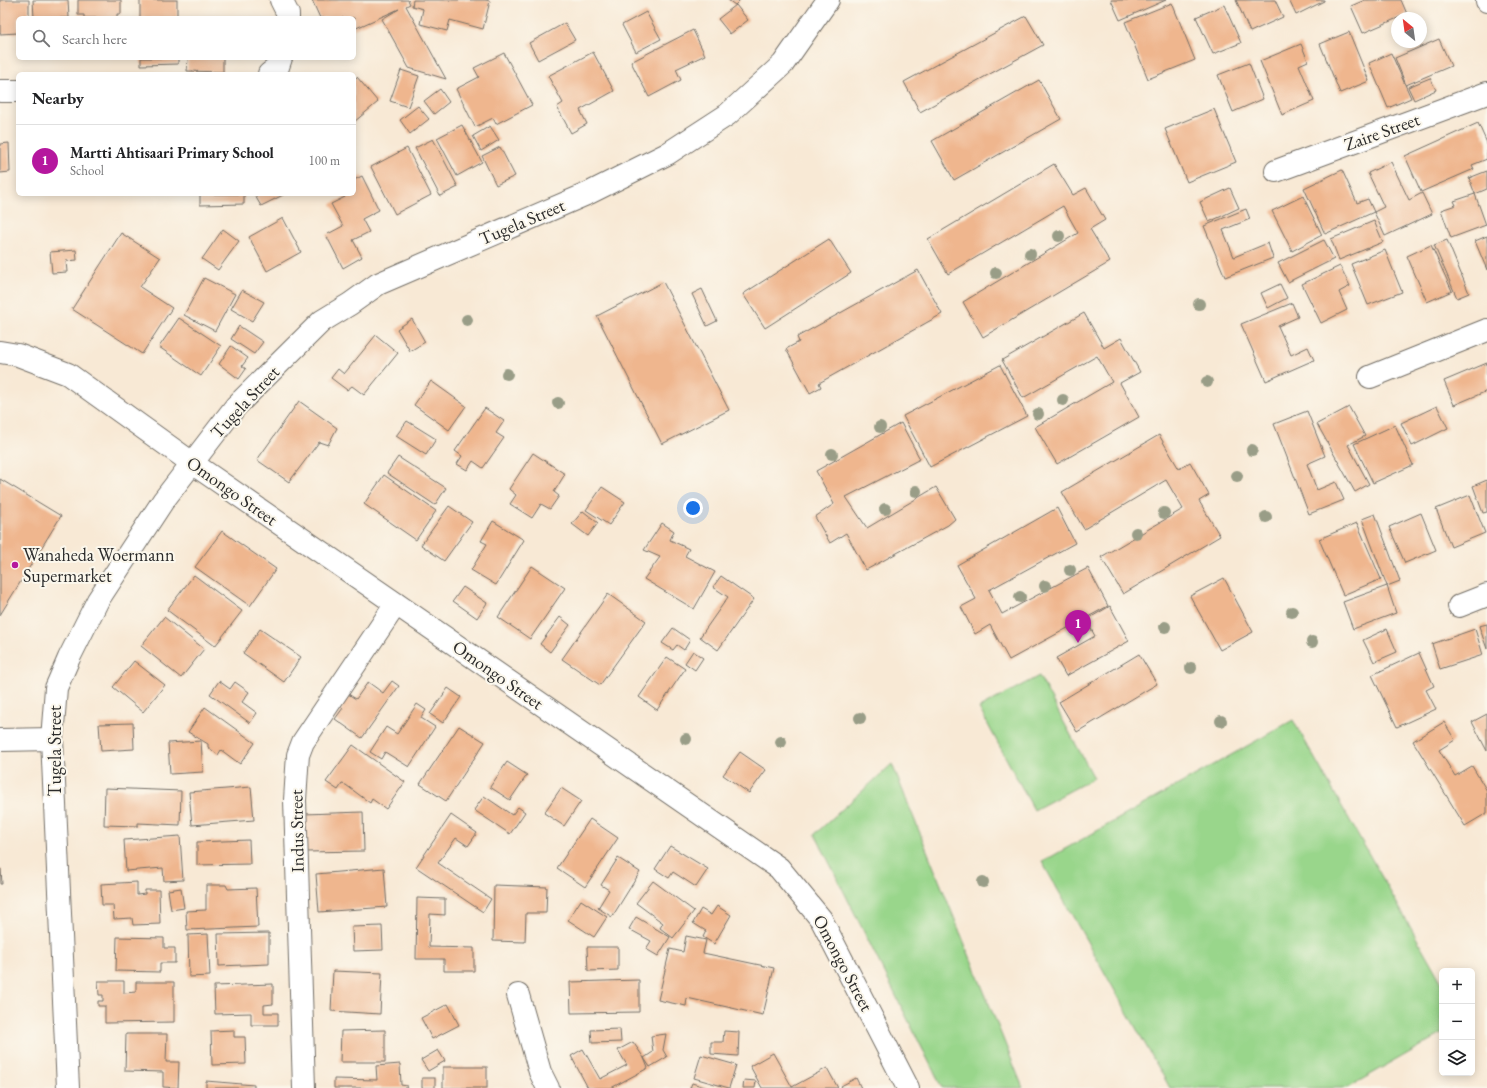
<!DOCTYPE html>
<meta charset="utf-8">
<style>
:root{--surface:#fff;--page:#f6f6f6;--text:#202124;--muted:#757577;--line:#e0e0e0;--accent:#b5179e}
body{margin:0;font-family:"EB Garamond",serif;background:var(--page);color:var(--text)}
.controls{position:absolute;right:12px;bottom:12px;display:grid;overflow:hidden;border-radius:6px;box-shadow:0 2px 10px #0003}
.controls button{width:36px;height:36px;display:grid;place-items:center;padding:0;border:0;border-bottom:1px solid var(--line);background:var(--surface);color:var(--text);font:20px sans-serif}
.compass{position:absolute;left:1391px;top:12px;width:36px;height:36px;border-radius:50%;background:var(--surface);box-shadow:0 2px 10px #0003;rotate:331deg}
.you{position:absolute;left:693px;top:508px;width:14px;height:14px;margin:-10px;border:3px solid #fff;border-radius:50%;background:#1a73e8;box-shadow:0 0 0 6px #1a73e833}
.badge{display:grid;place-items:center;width:26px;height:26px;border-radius:50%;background:var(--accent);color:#fff;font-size:13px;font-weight:700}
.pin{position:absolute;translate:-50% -33px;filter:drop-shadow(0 1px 2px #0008)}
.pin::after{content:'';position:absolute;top:21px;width:14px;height:12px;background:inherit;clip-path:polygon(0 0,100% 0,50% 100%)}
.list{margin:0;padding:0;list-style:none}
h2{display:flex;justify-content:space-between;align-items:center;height:52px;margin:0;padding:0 16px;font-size:17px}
h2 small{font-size:13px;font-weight:400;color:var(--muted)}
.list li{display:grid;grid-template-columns:26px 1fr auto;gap:12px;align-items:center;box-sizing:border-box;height:72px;padding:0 16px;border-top:1px solid var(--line)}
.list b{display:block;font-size:15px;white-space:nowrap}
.list p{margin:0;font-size:13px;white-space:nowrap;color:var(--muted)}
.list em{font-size:13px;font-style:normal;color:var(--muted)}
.icon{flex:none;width:22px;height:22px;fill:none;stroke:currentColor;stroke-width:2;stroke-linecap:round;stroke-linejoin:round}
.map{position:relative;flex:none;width:1487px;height:1088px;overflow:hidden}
.search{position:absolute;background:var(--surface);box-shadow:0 2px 10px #0003;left:16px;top:16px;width:340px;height:44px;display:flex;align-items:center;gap:10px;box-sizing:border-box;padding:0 14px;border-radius:6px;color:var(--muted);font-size:15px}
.panel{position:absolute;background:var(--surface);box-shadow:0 2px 10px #0003;left:16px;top:72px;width:340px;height:124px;border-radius:6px}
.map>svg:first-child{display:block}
</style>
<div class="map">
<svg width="1487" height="1088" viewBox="0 0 1487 1088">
<rect width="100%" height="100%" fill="#fbf7ec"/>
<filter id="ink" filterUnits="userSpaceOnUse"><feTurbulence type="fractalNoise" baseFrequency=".025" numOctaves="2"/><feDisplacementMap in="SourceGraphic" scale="8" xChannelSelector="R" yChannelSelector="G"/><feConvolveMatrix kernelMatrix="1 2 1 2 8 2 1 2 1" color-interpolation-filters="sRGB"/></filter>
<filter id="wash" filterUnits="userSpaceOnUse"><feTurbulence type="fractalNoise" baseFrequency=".012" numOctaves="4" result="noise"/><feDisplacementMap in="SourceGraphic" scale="16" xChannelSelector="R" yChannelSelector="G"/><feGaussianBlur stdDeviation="0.9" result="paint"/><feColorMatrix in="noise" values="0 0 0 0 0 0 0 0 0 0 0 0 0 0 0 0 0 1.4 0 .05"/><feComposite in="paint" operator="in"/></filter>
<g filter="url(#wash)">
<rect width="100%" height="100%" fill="#f8e9d5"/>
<g fill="#99d68b" stroke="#62805b">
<polygon points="1039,676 1094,778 1034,810 979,708"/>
<polygon points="1293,720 1442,983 1442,1034 1347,1088 1170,1088 1042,862"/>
<polygon points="892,764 1023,1088 942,1088 815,834"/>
</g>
<g id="blocks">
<g fill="#efb68e">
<polygon points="0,0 29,0 29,18 18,18 18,33 0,34"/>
<polygon points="33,0 68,0 69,18 34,18"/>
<polygon points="78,0 121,0 121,14 117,14 117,18 84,18 84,15 78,15"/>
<rect x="140" y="0" width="37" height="18"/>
<polygon points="312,0 408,0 410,4 406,6 446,79 409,68 382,19 399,9 354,29 354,18 320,18"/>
<polygon points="413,0 485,0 490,1 483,29 450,20 447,31 420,24 423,9 412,6"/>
<polygon points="728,0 740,0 735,5"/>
<polygon points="1111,0 1166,0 1120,20"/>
<polygon points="1236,0 1275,0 1283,17 1250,32"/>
<polygon points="1289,0 1324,0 1324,1 1296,15"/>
<polygon points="1365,0 1401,0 1407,14 1363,33 1351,6"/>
<polygon points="1172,3 1195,60 1148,79 1125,22"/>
<polygon points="736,5 748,20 730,34 718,19"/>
<polygon points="1224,5 1241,43 1213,54 1196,17"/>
<polygon points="646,12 661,39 636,52 622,25"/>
<polygon points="1026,16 1043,45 920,112 904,82"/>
<polygon points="565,23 575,40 538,60 529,43"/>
<polygon points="693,30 705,55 676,69 681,80 649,97 631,62"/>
<polygon points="1349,32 1369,81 1340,93 1320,44"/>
<polygon points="1439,39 1451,66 1406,85 1395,58"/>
<polygon points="1301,44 1308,61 1299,65 1314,101 1282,115 1260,61"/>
<polygon points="593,52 614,91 580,110 587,124 571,133 557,107 563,103 548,76"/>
<polygon points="504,53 532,105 496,124 493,118 475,127 456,89 479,77 474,68"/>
<polygon points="1391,53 1411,98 1388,108 1369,63"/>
<polygon points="141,58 178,58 178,64 141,65"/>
<polygon points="188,58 223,58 223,72 187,71"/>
<polygon points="1249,63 1263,99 1233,112 1218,75"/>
<polygon points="401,70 419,76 408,107 390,101"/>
<polygon points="357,77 378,102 354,122 354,79"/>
<polygon points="1430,78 1436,90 1414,100 1408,87"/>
<polygon points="1039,80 1061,119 954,180 932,141"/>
<polygon points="440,89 449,102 434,114 424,101"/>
<polygon points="418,106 429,119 410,134 400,120"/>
<polygon points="1214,109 1236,162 1187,182 1165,129"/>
<polygon points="1478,123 1487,143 1487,159 1472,165 1474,169 1421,192 1405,156"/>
<polygon points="462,125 482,162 457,176 437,138"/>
<polygon points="490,126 499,140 481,151 473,136"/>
<polygon points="433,139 458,187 440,196 415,148"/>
<polygon points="9,143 10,172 0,173 0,144"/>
<polygon points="500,147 515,176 496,185 482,156"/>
<polygon points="407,148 431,195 395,214 371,167"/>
<polygon points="1391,162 1409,200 1422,193 1432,214 1385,236 1374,212 1384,207 1368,173"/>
<polygon points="1054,164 1073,195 1086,188 1105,220 1090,229 1110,262 983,337 963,302 1078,233 1063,206 948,274 928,239"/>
<polygon points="1342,170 1357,203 1368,199 1374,212 1325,234 1304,188"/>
<polygon points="1487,171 1487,189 1475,194 1469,178"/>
<polygon points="362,176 379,210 362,219 369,232 353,240 362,257 343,268 326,235 343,226 331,204 345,197 343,194 354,194 354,180"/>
<polygon points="1230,188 1239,208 1209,222 1200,202"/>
<polygon points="200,194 244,194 244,204 200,205"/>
<polygon points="254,194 285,194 261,206"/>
<polygon points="1475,194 1486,225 1451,238 1441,210 1456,205 1454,201"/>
<polygon points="1303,196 1322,235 1292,251 1272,211"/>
<polygon points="1246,209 1250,219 1223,230 1234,257 1268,243 1273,258 1225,277 1204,226"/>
<polygon points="283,218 301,252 267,271 249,237"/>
<polygon points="1374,221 1383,242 1339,260 1331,239"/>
<polygon points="223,229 239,241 218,270 202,259"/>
<polygon points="121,233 160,258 140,287 172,308 142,354 72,309"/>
<polygon points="1487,236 1487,270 1475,241"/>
<polygon points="829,239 851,273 765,328 743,294"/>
<polygon points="1324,240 1334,259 1288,282 1278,263"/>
<polygon points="1447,240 1469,293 1457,298 1434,245"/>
<polygon points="1431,245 1452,291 1427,302 1407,256"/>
<polygon points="76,250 77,260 66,261 67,272 52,273 50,252"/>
<polygon points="1385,250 1402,292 1368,305 1351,264"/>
<polygon points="1340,266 1350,286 1339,292 1347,310 1321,323 1302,284"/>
<polygon points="918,270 942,314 819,383 821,387 810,393 786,349 799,342 797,337"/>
<polygon points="204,278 235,294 215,331 184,315"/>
<polygon points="663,282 729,410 662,444 597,316"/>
<polygon points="1280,284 1287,298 1268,308 1261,293"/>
<polygon points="702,289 717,321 707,326 692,294"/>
<polygon points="242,290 264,302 252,321 231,309"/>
<polygon points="1292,303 1298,317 1278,326 1291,355 1308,347 1314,360 1266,381 1241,324"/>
<polygon points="1084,313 1104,348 1121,338 1140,372 1120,383 1139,417 1057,464 1035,427 1112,382 1097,356 1023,398 1002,360"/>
<polygon points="179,318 221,346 201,376 159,347"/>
<polygon points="412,319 425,342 410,351 397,329"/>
<polygon points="239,326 263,342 254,354 231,339"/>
<polygon points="376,335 398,353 364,395 352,386 347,390 331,378 338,369 344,374"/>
<polygon points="231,346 248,358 242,366 246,369 239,379 219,364"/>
<polygon points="1487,363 1487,391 1454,405 1444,381"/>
<polygon points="1000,365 1027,416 930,467 903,416"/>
<polygon points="431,381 466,406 449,430 414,405"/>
<polygon points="299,401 337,428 328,445 319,442 289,482 257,460"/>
<polygon points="1437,406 1448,428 1412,446 1401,423"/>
<polygon points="1349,407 1365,436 1348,445 1369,484 1355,492 1317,424"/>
<polygon points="485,408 504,421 496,433 504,438 483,468 473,461 467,470 457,464 462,456 455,451"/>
<polygon points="1307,411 1325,456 1307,464 1317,490 1336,482 1344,500 1309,514 1274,424"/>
<polygon points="407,421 436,439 426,455 396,436"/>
<polygon points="901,423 920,459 846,497 867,528 936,487 955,519 948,525 866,570 846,533 830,543 815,517 834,504 816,471"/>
<polygon points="1395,425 1413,465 1373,483 1354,444"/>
<polygon points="1159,435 1179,469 1190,462 1209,495 1199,501 1220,536 1123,594 1101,557 1183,509 1166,480 1084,529 1062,492"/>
<polygon points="533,453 565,474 554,492 559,496 550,509 541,504 532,518 510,504 516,495 509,489"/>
<polygon points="398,457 446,488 435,505 387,473"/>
<polygon points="384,475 436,511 416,540 364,504"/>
<polygon points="0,479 61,516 0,615"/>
<polygon points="1487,480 1487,512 1483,513 1473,486"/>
<polygon points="602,487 625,502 609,525 586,510"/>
<polygon points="1470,495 1485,533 1451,547 1436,509"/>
<polygon points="449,506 472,522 444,561 421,545"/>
<polygon points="1057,508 1075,543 989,590 1002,614 1088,568 1108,606 1009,660 990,625 975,634 961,607 976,599 957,565"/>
<polygon points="583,511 598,523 588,536 572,524"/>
<polygon points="1421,513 1436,550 1405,563 1389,527"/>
<polygon points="1375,514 1400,581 1387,586 1396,613 1353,629 1343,602 1387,586 1362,519"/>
<polygon points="493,521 524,540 496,585 471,570 487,544 481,541"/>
<polygon points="662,523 674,531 670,540 689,549 685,556 715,572 694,609 644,579 660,557 644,550"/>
<polygon points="1357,523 1381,579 1343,595 1319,539"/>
<polygon points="222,531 276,569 250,606 195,567"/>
<polygon points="532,566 565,588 530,639 498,617"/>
<polygon points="194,575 242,611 215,646 167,610"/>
<polygon points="721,576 754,599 718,650 700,637 728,597 713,587"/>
<polygon points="1224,578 1253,632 1220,650 1190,596"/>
<polygon points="463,587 487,603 477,618 453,601"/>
<polygon points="608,594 646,621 600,685 562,659"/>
<polygon points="1110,606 1129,641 1066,676 1056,658 1095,636 1086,620"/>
<polygon points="164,617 204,649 181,678 141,646"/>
<polygon points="560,617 570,625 550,652 540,644"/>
<polygon points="1487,624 1487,649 1479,626"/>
<polygon points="673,628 690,640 684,650 677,645 673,650 662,643"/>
<polygon points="260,629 301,657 284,682 243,653"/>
<polygon points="1387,629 1397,652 1374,662 1363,640"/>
<polygon points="1475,629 1483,655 1440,669 1432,644"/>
<polygon points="693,651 703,658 695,670 685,663"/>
<polygon points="1419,653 1434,686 1426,690 1436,709 1397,727 1372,675"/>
<polygon points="1139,654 1157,684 1077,732 1059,702"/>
<polygon points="667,657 685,669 657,710 639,697"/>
<polygon points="134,661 165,685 143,712 113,687"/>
<polygon points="219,681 230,689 235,682 249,692 242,702 257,713 250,723 210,694"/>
<polygon points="392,681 399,686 362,738 335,719 343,708 339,706 348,694 356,699 368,682 383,693"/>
<polygon points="448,688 461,697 443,723 430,714"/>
<polygon points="417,704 426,710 421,718 435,727 409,767 385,752 381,759 370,752 386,727 397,734"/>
<polygon points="205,707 255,743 240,764 221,750 218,755 208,747 208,744 188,732"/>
<polygon points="1487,714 1487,751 1472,722"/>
<polygon points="1444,722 1455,740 1439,750 1455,776 1472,766 1487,791 1487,813 1465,826 1413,741"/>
<polygon points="133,723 134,749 101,751 99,724"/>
<polygon points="459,726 485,742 446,801 420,784"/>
<polygon points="201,741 203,772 170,774 168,743"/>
<polygon points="353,745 405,782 386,809 372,799 370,803 346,785 342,784 338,790 326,782"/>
<polygon points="740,752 766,770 749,793 723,775"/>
<polygon points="507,762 527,775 510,800 490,787"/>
<polygon points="251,787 254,820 192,825 189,792"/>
<polygon points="105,788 181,791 180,825 138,823 138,826 104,825"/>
<polygon points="561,788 581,801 564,826 544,813"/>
<polygon points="484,796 512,815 518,807 525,812 510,834 474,810"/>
<polygon points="363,812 364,851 305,852 304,814"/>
<polygon points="451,815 477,833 468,846 456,838 438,863 491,899 483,912 416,867"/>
<polygon points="590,819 618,838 585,887 557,868"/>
<polygon points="180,836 183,880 164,881 163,868 126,871 124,840"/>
<polygon points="249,840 250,864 197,865 197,842"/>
<polygon points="670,846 708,869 696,887 673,872 669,878 655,869"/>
<polygon points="618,858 640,872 612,917 598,908 609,890 601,885"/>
<polygon points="384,868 387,907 319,912 316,874"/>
<polygon points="0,869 1,869 2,884 0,884"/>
<polygon points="653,881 694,911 673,938 660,928 663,923 636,903"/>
<polygon points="137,882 137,895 145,894 145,890 159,890 160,924 133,925 132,918 114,919 113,905 102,905 101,884"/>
<polygon points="206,885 226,885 228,889 256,888 258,927 187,930 186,911 206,910"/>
<polygon points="494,885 547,887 546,913 526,913 525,942 493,941"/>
<polygon points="181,888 184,908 171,910 168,890"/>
<polygon points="417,898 445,899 445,915 430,914 429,947 474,948 474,971 444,971 444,959 416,959"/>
<polygon points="581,900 607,917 594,937 568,920"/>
<polygon points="717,906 731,915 714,944 703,937 706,931 693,923 701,909 711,915"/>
<polygon points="636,917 670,937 658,956 646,949 651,941 629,929"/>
<polygon points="382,926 383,950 353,951 352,927"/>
<polygon points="269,933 269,964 219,966 218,934"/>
<polygon points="208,934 210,976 189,977 188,935"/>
<polygon points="686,936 706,940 703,953 774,968 763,1015 687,998 686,1006 658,1000 670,949 683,952"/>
<polygon points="117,937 164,938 164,948 175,948 175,963 160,963 160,972 116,971"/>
<polygon points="587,947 618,947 618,970 588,971"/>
<polygon points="333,971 382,973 380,1014 331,1011"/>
<polygon points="639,980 639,1012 571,1013 570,982"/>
<polygon points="98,981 124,981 124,993 136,992 136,982 174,982 174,1022 105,1023 105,1006 98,1006 98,1001 103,1001 103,995 99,995"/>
<polygon points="273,984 273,1004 264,1005 264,1013 278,1013 278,1025 251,1025 251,1013 215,1014 214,986"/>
<polygon points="448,1004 459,1025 432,1039 421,1018"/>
<polygon points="620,1029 621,1042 592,1043 591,1030"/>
<polygon points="234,1030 234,1037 245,1037 246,1064 212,1065 211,1031"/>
<polygon points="385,1030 385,1062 340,1062 341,1031"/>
<polygon points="724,1031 739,1032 738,1056 711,1054 711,1042 723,1042"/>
<polygon points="126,1034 167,1034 166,1062 179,1062 178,1088 163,1087 163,1072 125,1071"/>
<polygon points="666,1034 663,1050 667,1057 650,1067 644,1058 653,1052 651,1036"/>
<polygon points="633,1042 644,1058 648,1068 611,1088 588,1088 571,1056 583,1049 600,1079 627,1065 618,1050"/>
<polygon points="438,1050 445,1061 428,1071 421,1060"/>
<polygon points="773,1053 792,1087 827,1068 838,1088 762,1088 750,1066"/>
<polygon points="701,1055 736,1065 729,1088 694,1078"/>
<polygon points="400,1064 401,1085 407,1086 407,1088 334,1088 334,1079 377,1080 376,1066"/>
<rect x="443" y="1067" width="44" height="21"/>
<rect x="422" y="1078" width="13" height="10"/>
<polygon points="856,1078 861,1088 842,1088 841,1086"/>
<polygon points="744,1080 756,1081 755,1088 743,1088"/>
<polygon points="206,1081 254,1085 254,1088 206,1088"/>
<polygon points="692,1083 708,1088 690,1088"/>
</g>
</g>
</g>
<g filter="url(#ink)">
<use href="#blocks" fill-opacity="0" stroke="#736e66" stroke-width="1"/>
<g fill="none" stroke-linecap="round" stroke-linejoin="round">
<defs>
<g id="street">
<polyline points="281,0 288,14 288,18"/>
<polyline points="1487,0 1487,1"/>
<polyline points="269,74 278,67 281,58"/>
<polyline points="0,91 18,91"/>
<polyline points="1276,171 1487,93"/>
<polyline points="0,352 18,355 68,374 192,463 779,868 821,919 908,1088"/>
<polyline points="1370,377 1487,330"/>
<polyline points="1459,606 1487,595"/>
<polyline points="0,740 52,739"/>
<polyline points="518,995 540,1072 548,1088"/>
<polyline points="68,1088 52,739 56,688 69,658 98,600 163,501 236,406 322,321 350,304 378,284 589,193 667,154 727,115 783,64 828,0"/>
<polyline points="304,1088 295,800 297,769 298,755 303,742 396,604"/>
</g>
</defs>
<use href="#street" stroke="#736e66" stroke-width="24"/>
<use href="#street" stroke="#fff" stroke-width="22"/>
</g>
<g fill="#999d87">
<circle cx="1059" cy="236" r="6"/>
<circle cx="1030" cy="254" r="6"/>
<circle cx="996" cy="273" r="6"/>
<circle cx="1199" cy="304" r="6"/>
<circle cx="467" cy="320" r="6"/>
<circle cx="507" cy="374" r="6"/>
<circle cx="1207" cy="382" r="6"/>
<circle cx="1063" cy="400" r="6"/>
<circle cx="558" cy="403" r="6"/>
<circle cx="1038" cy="414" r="6"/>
<circle cx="880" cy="427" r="6"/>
<circle cx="1252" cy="450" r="6"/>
<circle cx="832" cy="454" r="6"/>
<circle cx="1237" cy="476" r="6"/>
<circle cx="916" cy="491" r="6"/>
<circle cx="885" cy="509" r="6"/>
<circle cx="1164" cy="513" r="6"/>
<circle cx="1266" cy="517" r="6"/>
<circle cx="1136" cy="533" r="6"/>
<circle cx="1070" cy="570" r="6"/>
<circle cx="1045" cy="586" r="6"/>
<circle cx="1020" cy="597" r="6"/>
<circle cx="1292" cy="612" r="6"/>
<circle cx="1165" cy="627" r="6"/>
<circle cx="1312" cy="642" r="6"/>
<circle cx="1191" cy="668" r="6"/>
<circle cx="860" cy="718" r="6"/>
<circle cx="1221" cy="721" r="6"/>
<circle cx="686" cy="739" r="6"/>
<circle cx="781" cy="742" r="6"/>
<circle cx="983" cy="882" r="6"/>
</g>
</g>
<circle fill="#b5179e" stroke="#fbf7ec" stroke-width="1.5" cx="15" cy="565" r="4"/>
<g text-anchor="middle" stroke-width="4" stroke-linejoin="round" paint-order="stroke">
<g font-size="18" fill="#2b2b2b" stroke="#fbf7ec">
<text transform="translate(1382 132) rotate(-20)" y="6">Zaire Street</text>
<text transform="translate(522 222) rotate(-23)" y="6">Tugela Street</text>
<text transform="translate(245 402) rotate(-47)" y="6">Tugela Street</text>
<text transform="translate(232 491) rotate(35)" y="6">Omongo Street</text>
<text transform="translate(498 675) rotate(35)" y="6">Omongo Street</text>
<text transform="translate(55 751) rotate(-90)" y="6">Tugela Street</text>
<text transform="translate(297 831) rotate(-91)" y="6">Indus Street</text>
<text transform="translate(843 963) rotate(62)" y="6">Omongo Street</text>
</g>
<g font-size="18" fill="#2b2b2b" stroke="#fbf7ec" text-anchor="start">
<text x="23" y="561">Wanaheda Woermann<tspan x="23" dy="21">Supermarket</tspan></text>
</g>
</g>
</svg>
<div class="controls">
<button>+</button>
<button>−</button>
<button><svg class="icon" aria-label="layers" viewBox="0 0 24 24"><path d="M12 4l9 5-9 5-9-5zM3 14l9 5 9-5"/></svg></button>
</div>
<svg class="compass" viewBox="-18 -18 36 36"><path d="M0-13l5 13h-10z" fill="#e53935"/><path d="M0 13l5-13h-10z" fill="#757577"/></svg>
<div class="you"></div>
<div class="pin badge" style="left:1078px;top:643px">1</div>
<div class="search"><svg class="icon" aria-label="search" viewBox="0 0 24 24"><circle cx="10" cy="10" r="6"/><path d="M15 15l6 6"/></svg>Search here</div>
<section class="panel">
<h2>Nearby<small></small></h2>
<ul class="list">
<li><span class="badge">1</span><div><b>Martti Ahtisaari Primary School</b><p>School</p></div><em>100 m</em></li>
</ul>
</section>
</div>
